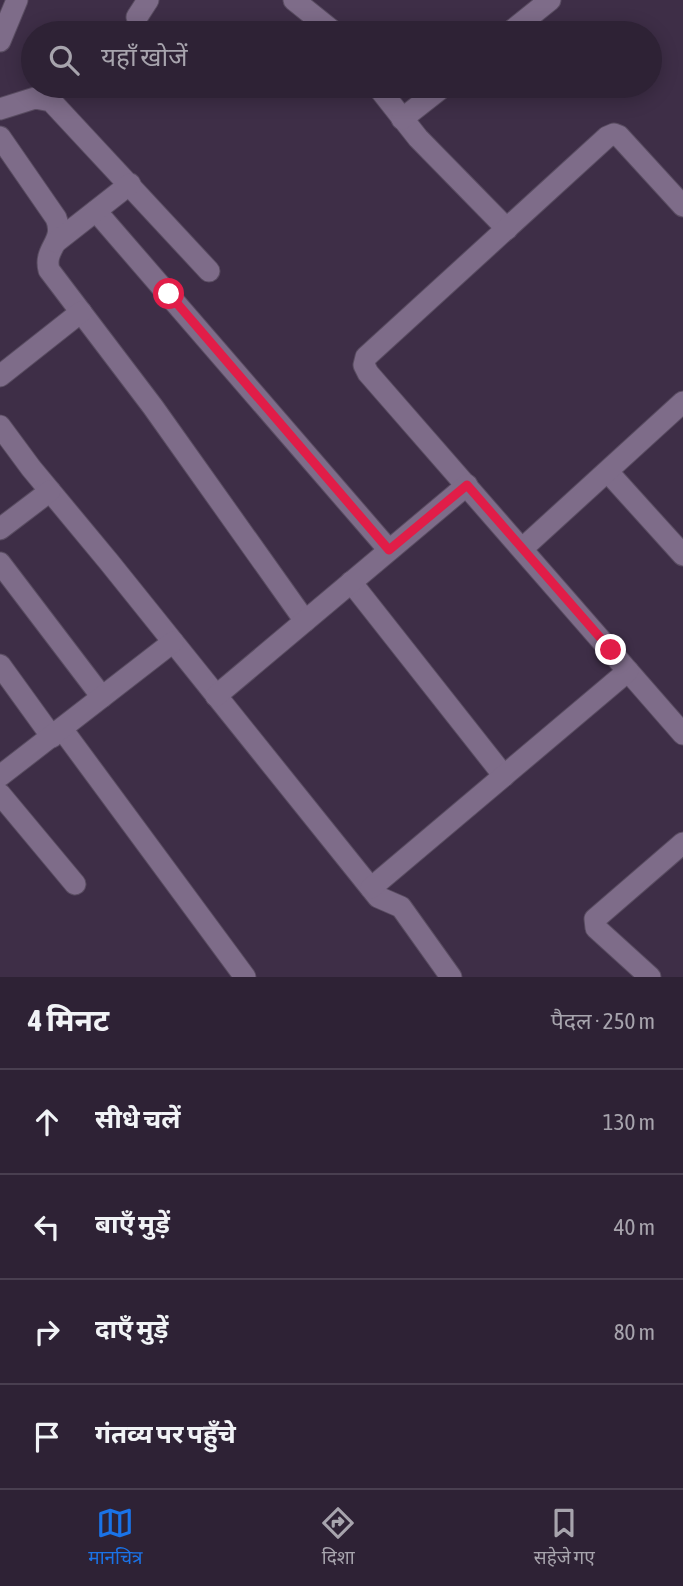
<!DOCTYPE html>
<html lang="hi">
<meta charset="utf-8">
<style>
:root{--surface:#2e2235;--page:#362a3d;--text:#f1f3f6;--muted:#a7a4ad;--line:#493f50;--accent:#1a73e8}
body{margin:0;font-family:"Asap Condensed","Noto Sans Devanagari",sans-serif;background:var(--page);color:var(--text)}
.stop{position:absolute;width:21px;height:21px;margin:-16px;border:5px solid #e11d48;border-radius:50%;background:#fff}
.stop.end{background:#e11d48;border-color:#fff;box-shadow:0 2px 7px #0008}
.list{margin:0;padding:0;list-style:none}
h2{display:flex;justify-content:space-between;align-items:center;height:91px;margin:0;padding:0 28px;font-size:30px}
h2 small{font-size:23px;font-weight:400;color:var(--muted)}
.list li{display:grid;grid-template-columns:46px 1fr auto;gap:21px;align-items:center;box-sizing:border-box;height:105px;padding:0 28px;border-top:2px solid var(--line)}
.list b{display:block;font-size:26px;white-space:nowrap}
.list em{font-size:23px;font-style:normal;color:var(--muted)}
.icon{flex:none;width:38px;height:38px;fill:none;stroke:currentColor;stroke-width:2;stroke-linecap:round;stroke-linejoin:round}
.map{position:relative;flex:none;width:683px;height:977px;overflow:hidden}
.search{position:absolute;background:var(--surface);box-shadow:0 4px 18px #0003;left:21px;right:21px;top:21px;height:77px;display:flex;align-items:center;gap:18px;box-sizing:border-box;padding:0 24px;border-radius:38px;color:var(--muted);font-size:26px}
.sheet{height:511px;background:var(--surface)}
nav{display:flex;justify-content:space-around;align-items:center;box-sizing:border-box;height:98px;border-top:2px solid var(--line);background:var(--surface);font-size:19px;color:var(--muted)}
nav a{display:grid;justify-items:center;gap:4px}
nav .on{color:var(--accent)}
.map>svg:first-child{display:block}
</style>
<div class="map">
<svg width="683" height="977" viewBox="0 0 683 977">
<rect width="100%" height="100%" fill="#3e2e47"/>
<g fill="none" stroke-linecap="round" stroke-linejoin="round">
<defs>
<g id="minor">
<polyline points="294,0 335,33"/>
<polyline points="137,17 148,0"/>
<polyline points="509,33 550,0"/>
<polyline points="0,41 17,0"/>
<polyline points="377,86 418,138 507,229"/>
<polyline points="0,109 35,98 51,101 209,271"/>
<polyline points="402,119 444,86"/>
<path d="M0,137L56,218C66,242 43,248 49,270L153,407L305,621"/>
<polyline points="683,206 619,136 614,134 607,137 366,357 364,365 368,373 683,734"/>
<polyline points="96,211 389,550"/>
<polyline points="56,242 130,184"/>
<polyline points="0,376 81,312"/>
<polyline points="0,426 31,468 109,562 378,897 401,907 451,977"/>
<polyline points="608,472 683,555"/>
<polyline points="0,529 50,491"/>
<polyline points="523,548 683,402"/>
<polyline points="0,563 102,697"/>
<polyline points="351,582 504,776"/>
<polyline points="0,665 52,737"/>
<polyline points="216,696 467,485"/>
<polyline points="62,729 245,977"/>
<polyline points="0,776 173,642"/>
<polyline points="0,794 75,884"/>
<polyline points="371,888 628,671"/>
<polyline points="650,977 596,928 595,919 683,843"/>
</g>
</defs>
<use href="#minor" stroke="#594c61" stroke-width="23"/>
<use href="#minor" stroke="#7e6c89" stroke-width="21"/>
</g>
<g fill="none" stroke-linecap="round" stroke-linejoin="round">
<polyline stroke="#e11d48" stroke-width="9" points="169,294 389,550 467,485 611,650"/>
</g>
</svg>
<div class="stop" style="left:169px;top:294px"></div>
<div class="stop end" style="left:611px;top:650px"></div>
<div class="search"><svg class="icon" aria-label="search" viewBox="0 0 24 24"><circle cx="10" cy="10" r="6"/><path d="M15 15l6 6"/></svg>यहाँ खोजें</div>
</div>
<section class="sheet">
<h2>4 मिनट<small>पैदल · 250 m</small></h2>
<ul class="list">
<li><svg class="icon" aria-label="ahead" viewBox="0 0 24 24"><path d="M12 20V5M6 11l6-6 6 6"/></svg><div><b>सीधे चलें</b></div><em>130 m</em></li>
<li><svg class="icon" aria-label="left" viewBox="0 0 24 24"><path d="M17 20v-9H6M10 6l-5 5 5 5"/></svg><div><b>बाएँ मुड़ें</b></div><em>40 m</em></li>
<li><svg class="icon" aria-label="right" viewBox="0 0 24 24"><path d="M7 20v-9h11M14 6l5 5-5 5"/></svg><div><b>दाएँ मुड़ें</b></div><em>80 m</em></li>
<li><svg class="icon" aria-label="arrive" viewBox="0 0 24 24"><path d="M6 21V4h12l-3 4 3 4H6"/></svg><div><b>गंतव्य पर पहुँचे</b></div></li>
</ul>
</section>
<nav>
<a class="on"><svg class="icon" aria-label="map" viewBox="0 0 24 24"><path d="M3 6l6-2 6 2 6-2v14l-6 2-6-2-6 2zM9 4v14M15 6v14"/></svg>मानचित्र</a>
<a><svg class="icon" aria-label="directions" viewBox="0 0 24 24"><path d="M12 3l9 9-9 9-9-9zM9 14v-3h6M13 9l2 2-2 2"/></svg>दिशा</a>
<a><svg class="icon" aria-label="saved" viewBox="0 0 24 24"><path d="M7 4h10v16l-5-4-5 4z"/></svg>सहेजे गए</a>
</nav>
